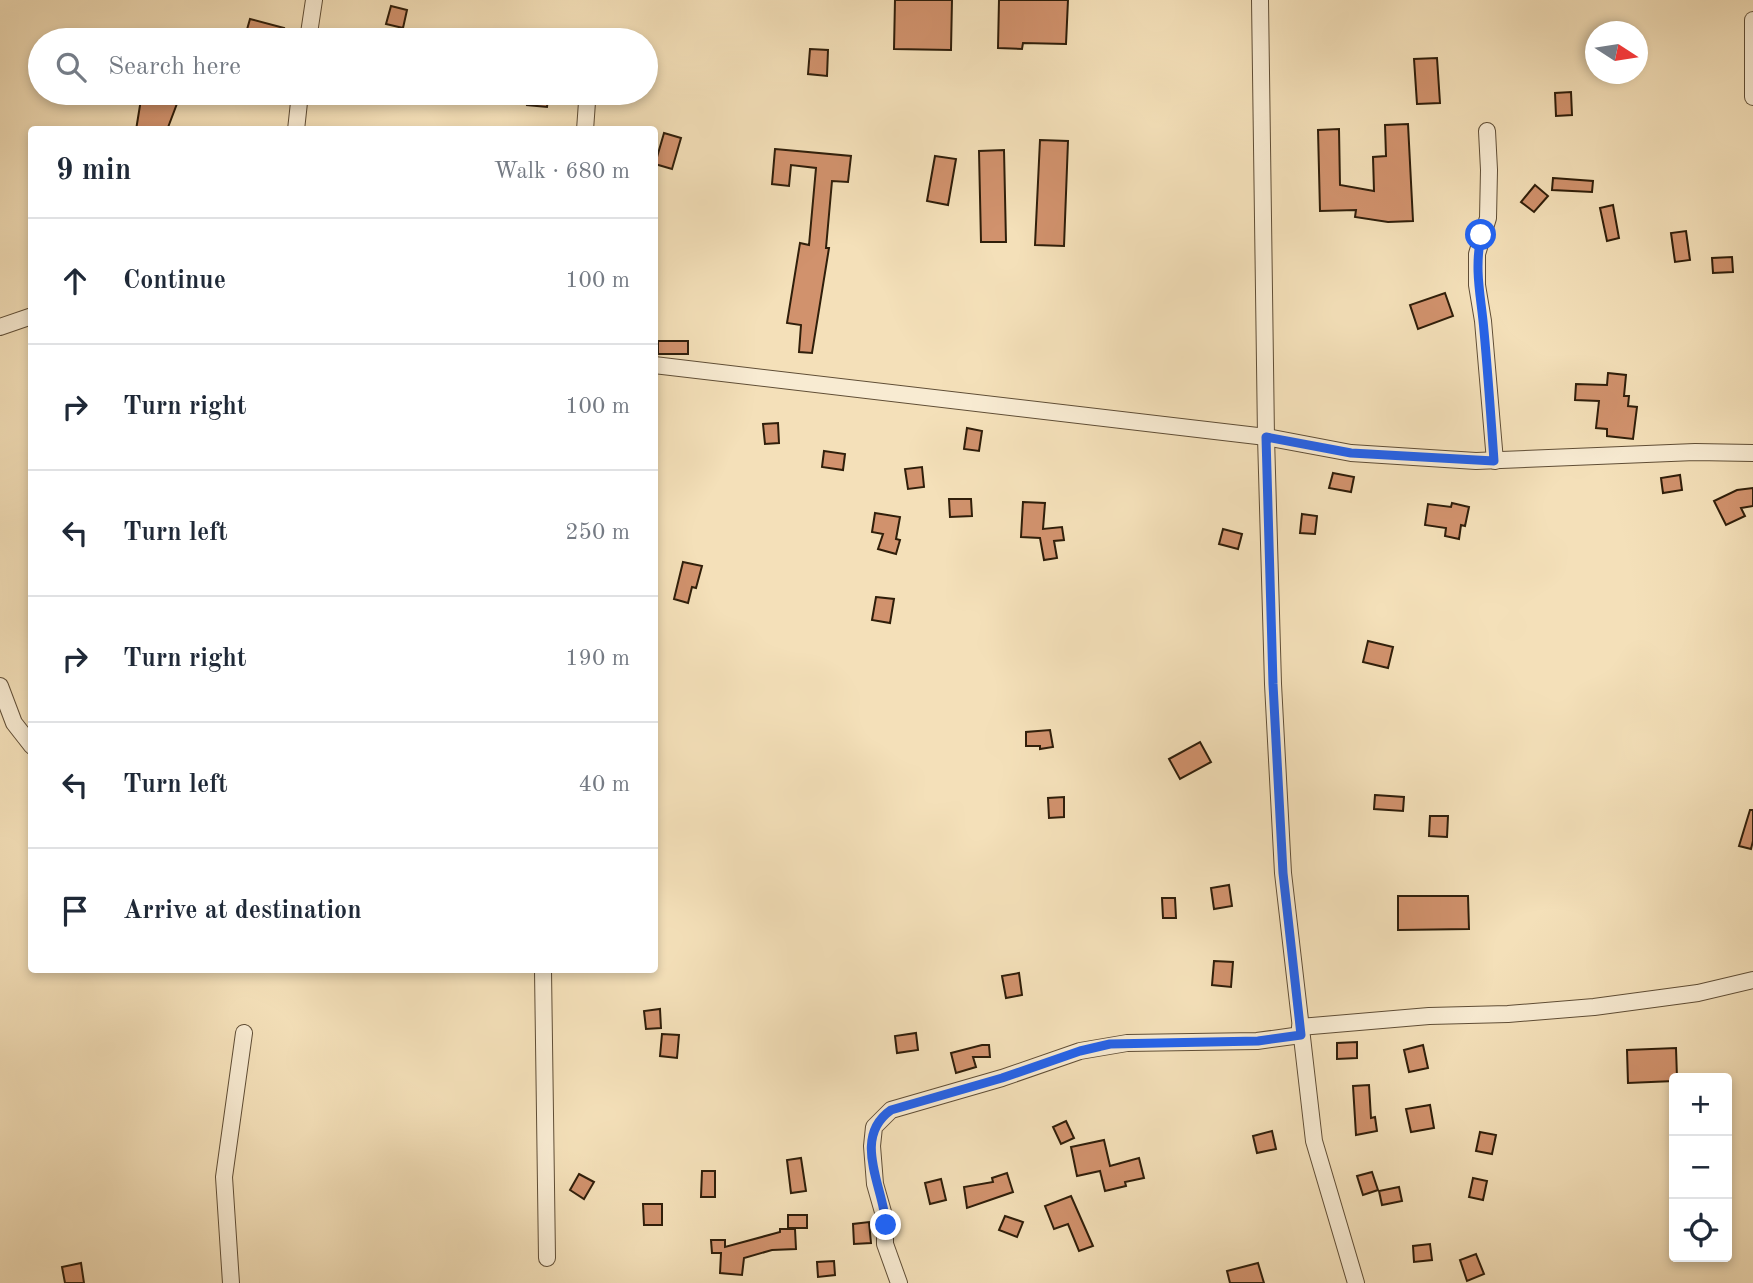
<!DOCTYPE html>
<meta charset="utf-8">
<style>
:root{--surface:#fff;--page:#f2f2f3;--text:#1f2937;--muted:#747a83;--line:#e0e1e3}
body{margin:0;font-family:"Old Standard TT",serif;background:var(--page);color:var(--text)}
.controls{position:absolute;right:21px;bottom:21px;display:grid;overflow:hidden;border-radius:7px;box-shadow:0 4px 10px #0003}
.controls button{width:63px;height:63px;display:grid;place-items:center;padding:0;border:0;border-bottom:2px solid var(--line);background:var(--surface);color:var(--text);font:35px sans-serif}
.compass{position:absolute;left:1585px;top:21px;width:63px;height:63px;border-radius:50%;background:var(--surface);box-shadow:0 4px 10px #0003;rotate:102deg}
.stop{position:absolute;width:21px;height:21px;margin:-16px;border:5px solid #2563eb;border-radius:50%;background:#fff}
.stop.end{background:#2563eb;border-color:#fff;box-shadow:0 2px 7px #0008}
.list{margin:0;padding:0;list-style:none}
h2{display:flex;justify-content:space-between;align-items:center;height:91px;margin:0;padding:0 28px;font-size:30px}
h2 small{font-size:23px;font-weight:400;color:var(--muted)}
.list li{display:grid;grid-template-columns:46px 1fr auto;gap:21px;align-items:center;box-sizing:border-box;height:126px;padding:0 28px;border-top:2px solid var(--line)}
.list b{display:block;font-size:26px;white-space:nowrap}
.list em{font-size:23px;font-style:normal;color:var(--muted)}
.icon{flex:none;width:38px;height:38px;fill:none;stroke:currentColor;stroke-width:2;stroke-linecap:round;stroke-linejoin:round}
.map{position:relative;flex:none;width:1753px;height:1283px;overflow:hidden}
.search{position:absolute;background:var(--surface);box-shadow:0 4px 10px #0003;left:28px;top:28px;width:630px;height:77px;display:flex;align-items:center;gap:18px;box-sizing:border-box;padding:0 24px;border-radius:38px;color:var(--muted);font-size:26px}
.panel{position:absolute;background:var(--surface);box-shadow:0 4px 10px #0003;left:28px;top:126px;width:630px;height:847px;border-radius:7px}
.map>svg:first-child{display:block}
</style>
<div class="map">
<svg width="1753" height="1283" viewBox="0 0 1753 1283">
<rect width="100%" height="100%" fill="#f4e0b9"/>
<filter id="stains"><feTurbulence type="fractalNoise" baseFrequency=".00286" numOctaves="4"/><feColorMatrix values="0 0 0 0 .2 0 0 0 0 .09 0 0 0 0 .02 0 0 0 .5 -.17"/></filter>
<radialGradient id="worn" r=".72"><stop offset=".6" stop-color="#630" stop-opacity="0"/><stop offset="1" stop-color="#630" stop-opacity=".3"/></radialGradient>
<g fill="#d1926d" stroke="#2f1e0a" stroke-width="2">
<polygon points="895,0 952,0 951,50 894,49"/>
<polygon points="999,0 1068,0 1066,44 1023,43 1022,49 998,48"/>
<polygon points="391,6 407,10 403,28 386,24"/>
<polygon points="250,19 284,28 281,40 244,40"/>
<polygon points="810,49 828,50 827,76 808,74"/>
<polygon points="1437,58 1440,103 1417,104 1414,59"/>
<polygon points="1571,92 1572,115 1556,116 1555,93"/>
<polygon points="142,93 181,93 167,130 136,130"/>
<polygon points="528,93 549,93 547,107 527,105"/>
<polygon points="1408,124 1413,221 1388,222 1355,217 1356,210 1320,211 1318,130 1339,129 1340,185 1374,191 1373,157 1386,156 1385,125"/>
<polygon points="664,133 681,138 672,169 655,164"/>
<polygon points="1040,140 1068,141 1064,246 1035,245"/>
<polygon points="775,149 851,156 848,182 832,181 826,248 829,248 812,353 799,352 801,325 787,323 800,243 809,245 816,168 791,165 789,186 772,184"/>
<polygon points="1004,150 1006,242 981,242 979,151"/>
<polygon points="935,156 956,159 948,205 927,201"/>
<polygon points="1553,178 1593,181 1592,192 1552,190"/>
<polygon points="1535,185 1548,196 1534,212 1521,202"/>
<polygon points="1613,205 1619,238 1607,241 1600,208"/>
<polygon points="1686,231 1690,260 1675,262 1671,233"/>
<polygon points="1732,257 1733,272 1713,273 1712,258"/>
<polygon points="1445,293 1453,316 1418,329 1410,305"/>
<rect x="658" y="341" width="30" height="13"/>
<polygon points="1608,373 1626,375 1624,396 1629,396 1628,406 1637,407 1633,439 1607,436 1607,429 1596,428 1599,401 1575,400 1576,384 1607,385"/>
<polygon points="778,423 779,443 765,444 763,424"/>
<polygon points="967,428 982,431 979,451 964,449"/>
<polygon points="824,451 845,454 843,470 822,467"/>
<polygon points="922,467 924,487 908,489 905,469"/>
<polygon points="1333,473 1354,477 1351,492 1329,488"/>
<polygon points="1680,475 1682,490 1663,493 1661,478"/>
<polygon points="1753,488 1753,506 1741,508 1745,516 1726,525 1714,501 1737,490"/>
<polygon points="949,499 971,499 972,516 950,517"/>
<polygon points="1023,502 1045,503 1043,529 1062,527 1064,540 1054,541 1057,558 1044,560 1040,538 1021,537"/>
<polygon points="1452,503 1469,507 1465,526 1461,525 1459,539 1445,536 1446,528 1425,525 1428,504 1451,507"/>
<polygon points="875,513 900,517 896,539 900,540 896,554 878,549 883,534 872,532"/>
<polygon points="1302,514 1317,516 1315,534 1300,533"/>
<polygon points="1223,529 1242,534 1238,549 1219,544"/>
<polygon points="683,562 702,566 696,588 692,587 688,603 674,599"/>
<polygon points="876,597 894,599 890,623 872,620"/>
<polygon points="1368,641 1393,647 1388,668 1363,662"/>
<polygon points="1050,730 1053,747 1040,749 1040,746 1026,746 1026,732"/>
<polygon points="1200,742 1211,762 1180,779 1169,759"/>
<polygon points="1375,795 1404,797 1403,811 1374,809"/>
<polygon points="1064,797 1064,817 1049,818 1048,798"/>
<polygon points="1750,810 1753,810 1753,841 1751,849 1739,846"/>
<polygon points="1430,816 1448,816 1447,837 1429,836"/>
<polygon points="1229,885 1232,906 1214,909 1211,888"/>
<polygon points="1398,896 1468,896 1469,929 1398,930"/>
<polygon points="1162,898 1175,898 1176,918 1163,918"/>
<polygon points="1214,961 1233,962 1231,987 1212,985"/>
<polygon points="1019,973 1022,995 1006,998 1002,976"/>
<polygon points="660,1009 661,1028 646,1029 644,1011"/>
<polygon points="916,1033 918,1050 897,1053 895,1036"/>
<polygon points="662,1034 679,1035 677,1058 660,1056"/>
<polygon points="1357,1042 1357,1058 1337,1059 1337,1043"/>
<polygon points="982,1045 989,1045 990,1057 973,1057 976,1067 956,1073 951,1053"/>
<polygon points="1423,1045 1428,1068 1409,1072 1404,1050"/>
<polygon points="1676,1048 1677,1078 1674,1078 1674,1081 1628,1083 1627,1050"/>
<polygon points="1369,1085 1371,1118 1375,1117 1377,1131 1356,1135 1353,1086"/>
<polygon points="1430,1105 1434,1128 1411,1132 1406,1109"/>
<polygon points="1066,1121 1074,1138 1061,1144 1053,1127"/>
<polygon points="1272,1131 1276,1149 1257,1153 1253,1136"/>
<polygon points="1480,1132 1496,1135 1492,1154 1476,1151"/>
<polygon points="1104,1140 1110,1166 1139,1158 1144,1178 1125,1182 1126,1186 1105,1191 1100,1171 1077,1176 1071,1147"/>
<polygon points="801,1158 806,1191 791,1193 787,1160"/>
<polygon points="702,1171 715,1171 715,1197 701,1197"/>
<polygon points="1372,1172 1378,1190 1363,1195 1357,1176"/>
<polygon points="1007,1173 1013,1192 967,1208 964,1187 993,1182 992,1178"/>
<polygon points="579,1174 594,1182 584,1199 570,1190"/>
<polygon points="1473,1178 1487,1181 1483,1200 1469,1197"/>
<polygon points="941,1179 946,1200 930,1204 925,1183"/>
<polygon points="1399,1187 1402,1201 1382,1205 1379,1191"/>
<polygon points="1071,1196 1093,1246 1079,1251 1068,1224 1054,1229 1045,1206"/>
<polygon points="643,1204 662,1204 662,1225 644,1225"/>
<rect x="788" y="1215" width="19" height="13"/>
<polygon points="1005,1216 1023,1222 1017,1237 999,1230"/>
<polygon points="869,1222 871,1243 854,1244 853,1224"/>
<polygon points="780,1229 795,1229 796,1249 772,1250 744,1258 742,1275 720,1273 721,1253 712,1253 711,1240 725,1240 725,1247 780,1232"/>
<polygon points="1430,1244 1432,1260 1414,1262 1413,1246"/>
<polygon points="1476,1254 1484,1274 1467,1281 1460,1260"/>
<polygon points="834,1261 835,1275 818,1277 817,1262"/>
<polygon points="81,1263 84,1283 65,1283 62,1267"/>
<polygon points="1258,1263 1264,1283 1230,1283 1227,1271"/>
</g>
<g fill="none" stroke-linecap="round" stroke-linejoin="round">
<defs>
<g id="street">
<polyline points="1260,0 1266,437 1273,684 1283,873 1314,1141 1356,1283"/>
<polyline points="1753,20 1753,97"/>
<polyline points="308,40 314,0"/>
<polyline points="296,130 300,93"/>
<polyline points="585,130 587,102"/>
<polyline points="1487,131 1489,170 1488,218 1477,254 1477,285 1483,321 1495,461"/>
<polyline points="0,327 32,316"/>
<polyline points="654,365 1266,437 1351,453 1476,461 1695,452 1753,453"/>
<polyline points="0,686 14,723 32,746"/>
<polyline points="543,970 547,1258"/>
<polyline points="1300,1027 1429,1016 1508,1014 1594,1007 1698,993 1753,980"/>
<polyline points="231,1283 224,1177 244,1033"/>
<polyline points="899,1283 885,1244 885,1219 875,1184 872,1146 874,1127 891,1110 1002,1078 1080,1051 1127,1043 1257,1041 1301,1035"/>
</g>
</defs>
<use href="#street" stroke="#604e36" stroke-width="18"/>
<use href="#street" stroke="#f8ebd2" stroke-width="16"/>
</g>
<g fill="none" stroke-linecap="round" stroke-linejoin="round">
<path stroke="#2563eb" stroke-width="9" d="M886,1225C884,1188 851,1138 891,1110L1002,1078L1080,1051L1110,1044L1258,1041L1301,1035L1283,873L1273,684L1266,437L1351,453L1494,461C1491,418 1488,374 1484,331C1481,295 1474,272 1481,235"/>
</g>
<rect width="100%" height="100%" filter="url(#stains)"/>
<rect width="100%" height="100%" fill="url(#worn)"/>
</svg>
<div class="controls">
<button>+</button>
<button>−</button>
<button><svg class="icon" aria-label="locate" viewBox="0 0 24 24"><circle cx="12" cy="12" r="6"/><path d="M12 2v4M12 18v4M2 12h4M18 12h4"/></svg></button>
</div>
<svg class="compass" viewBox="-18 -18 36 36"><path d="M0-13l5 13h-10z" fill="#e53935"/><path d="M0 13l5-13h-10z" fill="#747a83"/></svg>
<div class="stop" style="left:1481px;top:235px"></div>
<div class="stop end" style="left:886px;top:1225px"></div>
<div class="search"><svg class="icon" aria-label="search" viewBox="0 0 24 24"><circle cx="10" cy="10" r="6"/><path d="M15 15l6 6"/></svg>Search here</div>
<section class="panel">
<h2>9 min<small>Walk · 680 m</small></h2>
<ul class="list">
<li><svg class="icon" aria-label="ahead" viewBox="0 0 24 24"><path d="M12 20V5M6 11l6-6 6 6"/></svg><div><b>Continue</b></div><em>100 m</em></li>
<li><svg class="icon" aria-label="right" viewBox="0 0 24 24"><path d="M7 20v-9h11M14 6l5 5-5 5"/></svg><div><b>Turn right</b></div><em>100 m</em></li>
<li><svg class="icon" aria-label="left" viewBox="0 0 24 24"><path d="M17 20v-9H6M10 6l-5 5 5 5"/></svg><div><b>Turn left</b></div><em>250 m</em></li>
<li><svg class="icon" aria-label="right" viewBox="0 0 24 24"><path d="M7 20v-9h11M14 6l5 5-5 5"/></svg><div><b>Turn right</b></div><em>190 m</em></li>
<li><svg class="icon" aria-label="left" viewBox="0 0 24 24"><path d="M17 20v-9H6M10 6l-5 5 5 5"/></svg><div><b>Turn left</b></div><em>40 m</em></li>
<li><svg class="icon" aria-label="arrive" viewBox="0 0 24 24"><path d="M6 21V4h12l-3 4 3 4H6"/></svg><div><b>Arrive at destination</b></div></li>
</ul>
</section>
</div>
